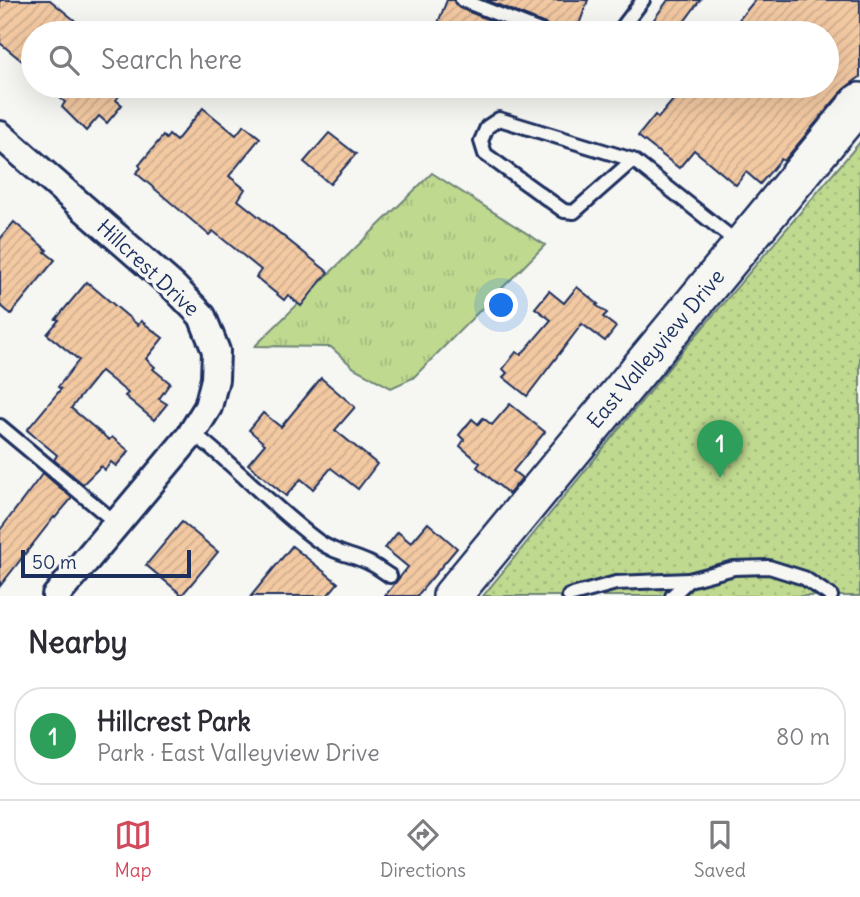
<!DOCTYPE html>
<meta charset="utf-8">
<style>
:root{--surface:#fff;--page:#f2f2f3;--text:#2b2b33;--muted:#7c7c81;--line:#e1e1e2;--accent:#d1495b}
body{margin:0;font-family:Delius,sans-serif;background:var(--page);color:var(--text)}
.scale{position:absolute;left:21px;bottom:18px;width:170px;box-sizing:border-box;padding-left:7px;border:4px solid #1b2f5e;border-top:0;font-size:19px;line-height:24px;white-space:nowrap;color:#1b2f5e;-webkit-text-stroke:5px #f6f6f2;paint-order:stroke}
.you{position:absolute;left:502px;top:306px;width:24px;height:24px;margin:-18px;border:5px solid #fff;border-radius:50%;background:#1a73e8;box-shadow:0 0 0 10px #1a73e833}
.badge{display:grid;place-items:center;width:46px;height:46px;border-radius:50%;background:var(--accent);color:#fff;font-size:23px;font-weight:700}
.pin{position:absolute;translate:-50% -58px;filter:drop-shadow(0 2px 4px #0008)}
.pin::after{content:'';position:absolute;top:37px;width:24px;height:21px;background:inherit;clip-path:polygon(0 0,100% 0,50% 100%)}
.list{margin:0;padding:0;list-style:none}
h2{display:flex;justify-content:space-between;align-items:center;height:91px;margin:0;padding:0 28px;font-size:30px}
h2 small{font-size:23px;font-weight:400;color:var(--muted)}
.list li{display:grid;grid-template-columns:46px 1fr auto;gap:21px;align-items:center;box-sizing:border-box;height:98px;margin:0 14px 14px;padding:0 14px;border:2px solid var(--line);border-radius:28px}
.list b{display:block;font-size:26px;white-space:nowrap}
.list p{margin:0;font-size:23px;white-space:nowrap;color:var(--muted)}
.list em{font-size:23px;font-style:normal;color:var(--muted)}
.icon{flex:none;width:38px;height:38px;fill:none;stroke:currentColor;stroke-width:2;stroke-linecap:round;stroke-linejoin:round}
.map{position:relative;flex:none;width:860px;height:596px;overflow:hidden}
.search{position:absolute;background:var(--surface);box-shadow:0 7px 28px #0002;left:21px;right:21px;top:21px;height:77px;display:flex;align-items:center;gap:18px;box-sizing:border-box;padding:0 24px;border-radius:38px;color:var(--muted);font-size:26px}
.sheet{height:203px;background:var(--surface)}
nav{display:flex;justify-content:space-around;align-items:center;box-sizing:border-box;height:98px;border-top:2px solid var(--line);background:var(--surface);font-size:19px;color:var(--muted)}
nav a{display:grid;justify-items:center;gap:4px}
nav .on{color:var(--accent)}
.map>svg:first-child{display:block}
</style>
<div class="map">
<svg width="860" height="596" viewBox="0 0 860 596">
<defs>
<pattern id="grass-tufts" width="24" height="20" patternUnits="userSpaceOnUse" patternTransform="scale(1.75)"><rect width="24" height="20" fill="#bfd98f"/><path d="M3 7l-1-3M5 7V3M7 7l1-3M15 17l-1-3M17 17v-4M19 17l1-3" fill="none" stroke="#a4bb7e"/></pattern>
<pattern id="park-dots" width="8" height="8" patternUnits="userSpaceOnUse" patternTransform="scale(1.75)"><rect width="8" height="8" fill="#bfd98f"/><path d="M2 2h.1M6 6h.1" fill="none" stroke="#a4bb7e" stroke-width="1.8" stroke-linecap="round"/></pattern>
<pattern id="building-hatch" width="6" height="6" patternUnits="userSpaceOnUse" patternTransform="scale(1.75)"><rect width="6" height="6" fill="#f3c9a2"/><path d="M-1 1l2-2M0 6l6-6M5 7l2-2" fill="none" stroke="#d0ad8e"/></pattern>
</defs>
<rect width="100%" height="100%" fill="#f6f6f2"/>
<filter id="ink" filterUnits="userSpaceOnUse"><feTurbulence type="fractalNoise" baseFrequency=".0143" numOctaves="2"/><feDisplacementMap in="SourceGraphic" scale="14" xChannelSelector="R" yChannelSelector="G"/><feConvolveMatrix kernelMatrix="1 2 1 2 8 2 1 2 1" color-interpolation-filters="sRGB"/></filter>
<g filter="url(#ink)">
<polygon fill="url(#grass-tufts)" stroke="#6d8476" stroke-width="2" points="432,173 545,245 413,378 391,388 354,368 331,347 255,346"/>
<polygon fill="url(#park-dots)" stroke="#6d8476" stroke-width="2" points="860,142 860,596 483,596 676,359"/>
<g fill="url(#building-hatch)" stroke="#1b2f5e" stroke-width="2">
<polygon points="0,0 50,0 90,33 33,33 33,70 0,43"/>
<polygon points="447,0 453,0 459,8 522,33 434,33"/>
<polygon points="486,0 588,0 576,33 554,33 548,25"/>
<polygon points="668,0 700,0 676,33 644,33"/>
<polygon points="755,0 860,0 860,77 844,89 784,161 781,159 760,184 746,172 736,185 694,150 679,168 638,136 655,115 658,118 685,86 827,86 827,33 728,33"/>
<polygon points="45,86 127,86 116,100 122,105 107,123 99,116 86,131 62,107 65,102"/>
<polygon points="203,108 236,135 244,125 260,138 229,176 245,189 238,200 328,272 301,306 288,295 284,300 256,277 261,270 213,231 209,235 136,173 141,168 139,165 163,136 166,139 169,135 176,141"/>
<polygon points="329,133 356,154 330,184 304,162"/>
<polygon points="14,222 47,250 45,252 55,260 11,314 0,305 0,239"/>
<polygon points="87,282 138,325 141,321 163,338 146,359 155,367 153,369 170,383 159,399 167,404 154,420 125,396 128,393 101,371 71,408 109,440 112,437 129,451 116,466 111,462 105,470 101,466 83,484 54,460 57,455 27,430 61,389 58,387 79,360 47,334 59,320 56,319"/>
<polygon points="577,287 598,304 596,305 607,313 603,317 616,327 605,341 582,324 527,396 503,377 507,373 503,369 516,352 521,355 551,320 535,308 549,291 564,303"/>
<polygon points="321,378 355,407 335,430 377,464 358,489 331,468 313,489 301,479 286,496 248,464 265,444 249,430 263,413 281,427"/>
<polygon points="510,404 545,432 513,471 522,478 509,494 477,467 480,463 460,446 464,440 459,435 472,419 478,424 483,418 492,425"/>
<polygon points="43,473 72,498 55,518 54,517 0,586 0,530"/>
<polygon points="182,522 218,552 182,595 146,565"/>
<polygon points="428,523 457,548 417,596 385,596 408,567 385,548 398,532 411,543"/>
<polygon points="292,546 338,583 327,596 251,596"/>
</g>
<g fill="none" stroke-linecap="round" stroke-linejoin="round">
<defs>
<g id="lane">
<polyline points="462,0 545,33"/>
<polyline points="618,33 643,0"/>
<polyline points="633,160 574,212 564,211 485,154 481,141 487,127 499,119 633,160 738,243"/>
<polyline points="0,426 116,523"/>
<path d="M192,432C236,466 273,508 318,541C335,553 348,554 367,562C375,565 382,571 390,576"/>
<polyline points="569,596 616,583 689,580"/>
<polyline points="672,596 689,580 734,568 769,567 804,578 831,596"/>
</g>
<polyline id="street" points="0,135 174,287 202,316 216,351 215,379 208,407 190,436 56,596"/>
<polyline id="secondary" points="452,596 860,102"/>
</defs>
<use href="#lane" stroke="#1b2f5e" stroke-width="18"/>
<use href="#street" stroke="#1b2f5e" stroke-width="32"/>
<use href="#secondary" stroke="#1b2f5e" stroke-width="42"/>
<use href="#lane" stroke="#f6f6f2" stroke-width="12"/>
<use href="#street" stroke="#f6f6f2" stroke-width="26"/>
<use href="#secondary" stroke="#f6f6f2" stroke-width="37"/>
</g>
</g>
<g text-anchor="middle" stroke-width="7" stroke-linejoin="round" paint-order="stroke">
<g font-size="21" fill="#1b2f5e" stroke="#f6f6f2">
<text transform="translate(148 268) rotate(43)" y="7">Hillcrest Drive</text>
<text transform="translate(656 349) rotate(-50)" y="7">East Valleyview Drive</text>
</g>
</g>
</svg>
<div class="scale">50 m</div>
<div class="you"></div>
<div class="pin badge" style="left:720px;top:478px;background:#2e9e5b">1</div>
<div class="search"><svg class="icon" aria-label="search" viewBox="0 0 24 24"><circle cx="10" cy="10" r="6"/><path d="M15 15l6 6"/></svg>Search here</div>
</div>
<section class="sheet">
<h2>Nearby<small></small></h2>
<ul class="list">
<li><span class="badge" style="background:#2e9e5b">1</span><div><b>Hillcrest Park</b><p>Park · East Valleyview Drive</p></div><em>80 m</em></li>
</ul>
</section>
<nav>
<a class="on"><svg class="icon" aria-label="map" viewBox="0 0 24 24"><path d="M3 6l6-2 6 2 6-2v14l-6 2-6-2-6 2zM9 4v14M15 6v14"/></svg>Map</a>
<a><svg class="icon" aria-label="directions" viewBox="0 0 24 24"><path d="M12 3l9 9-9 9-9-9zM9 14v-3h6M13 9l2 2-2 2"/></svg>Directions</a>
<a><svg class="icon" aria-label="saved" viewBox="0 0 24 24"><path d="M7 4h10v16l-5-4-5 4z"/></svg>Saved</a>
</nav>
